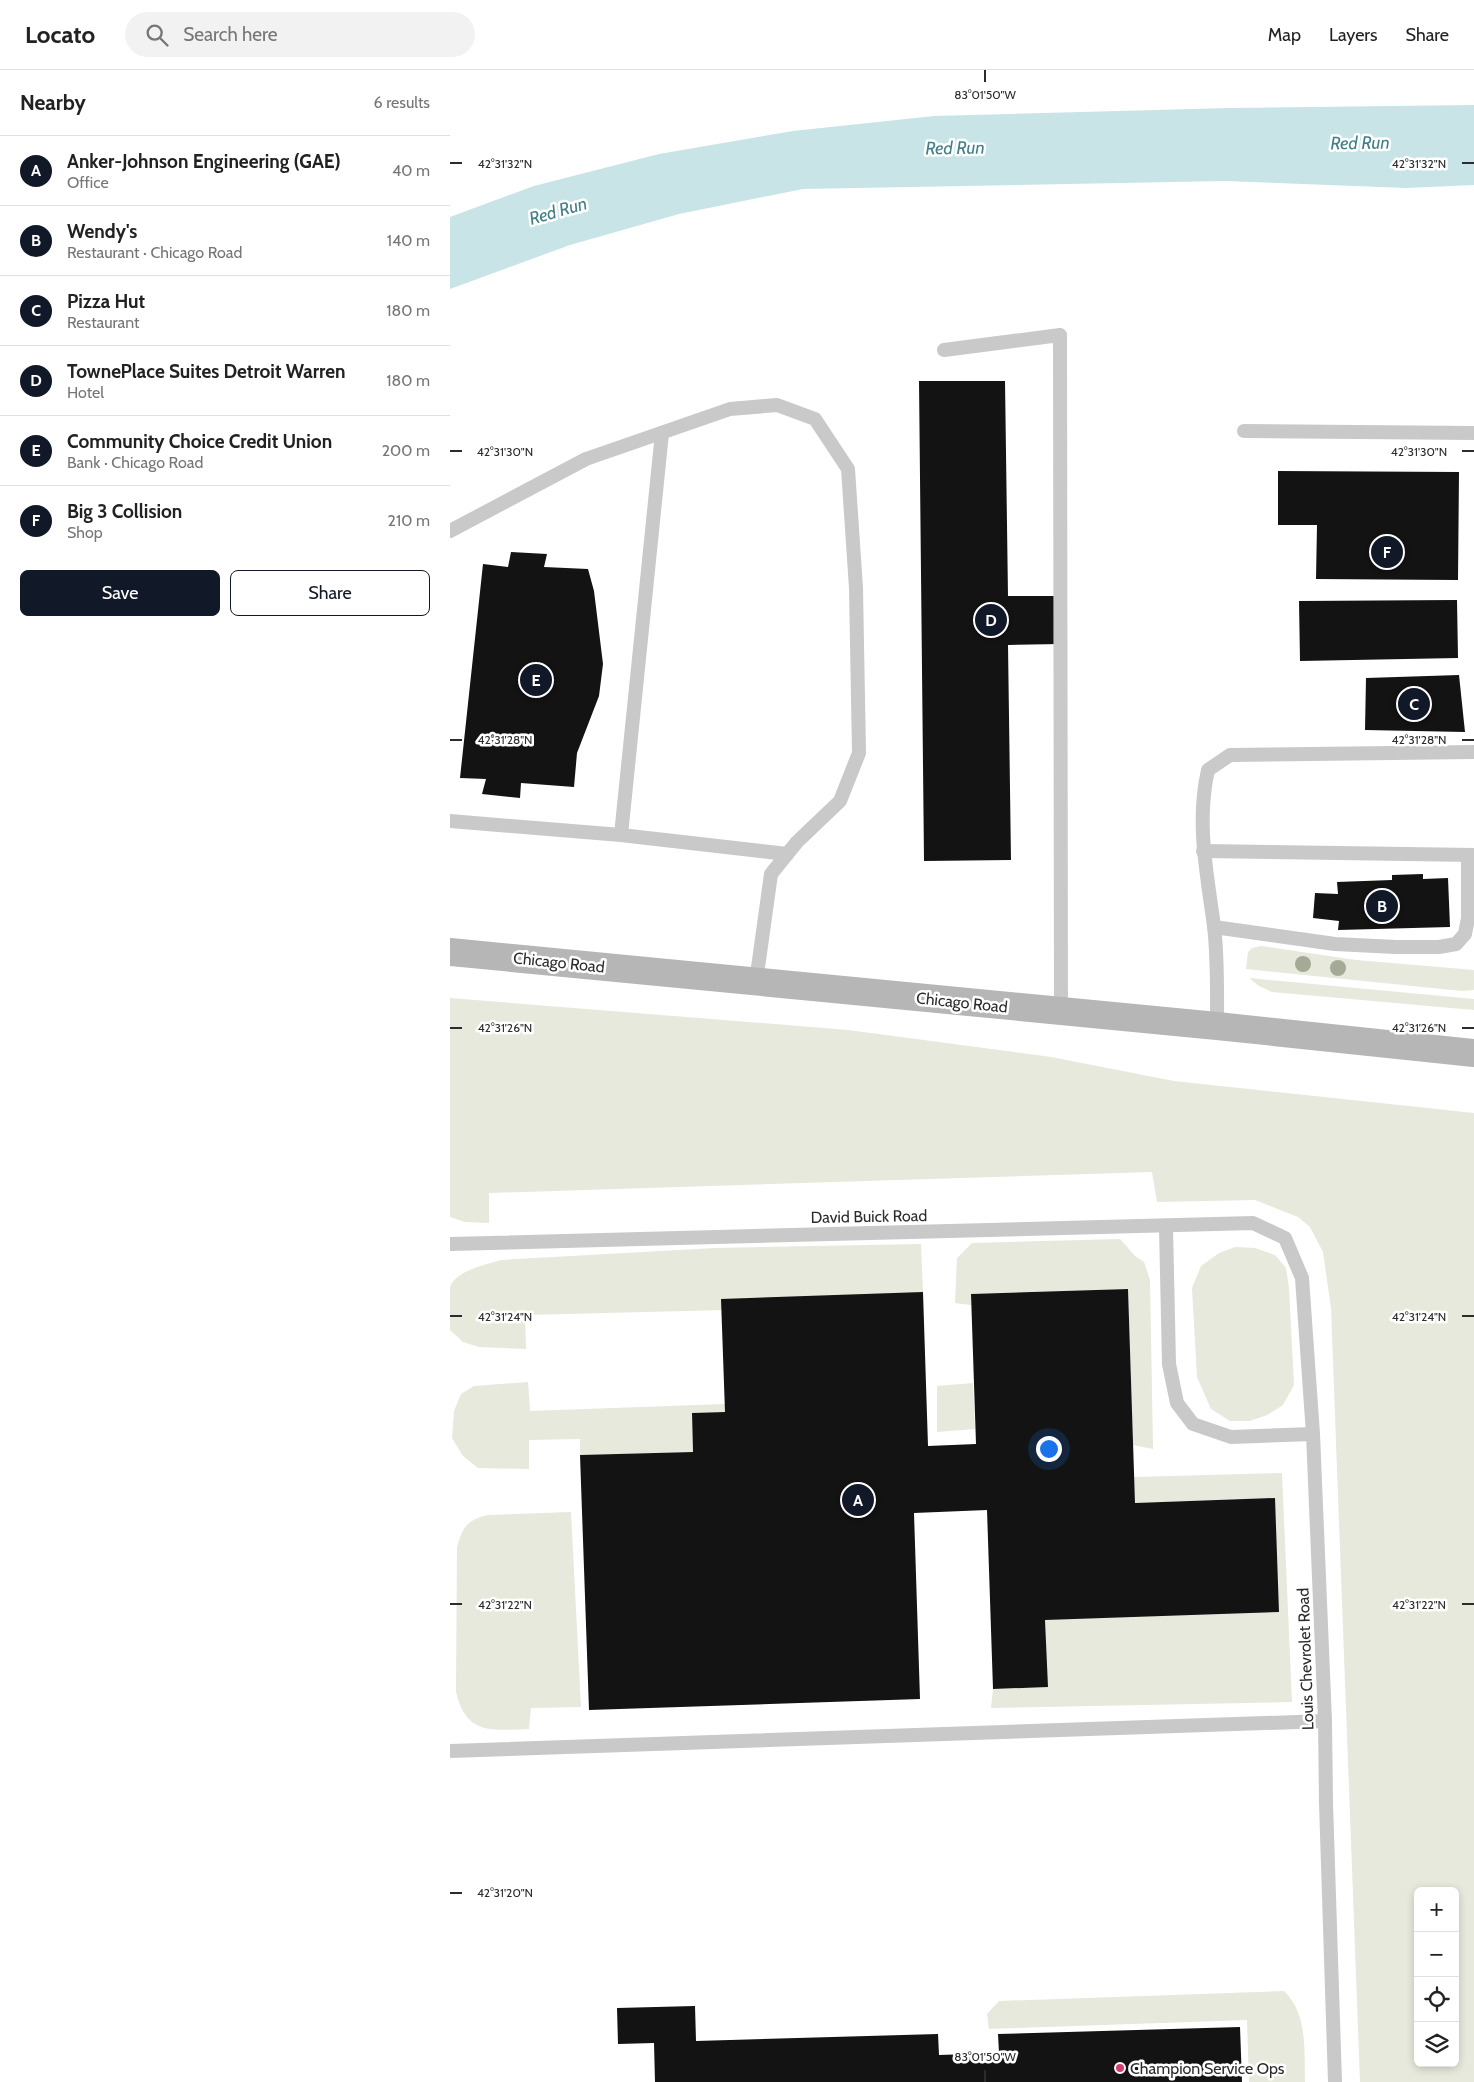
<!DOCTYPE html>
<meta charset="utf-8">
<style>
:root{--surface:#fff;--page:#f2f2f2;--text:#222;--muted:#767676;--line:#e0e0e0;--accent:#111827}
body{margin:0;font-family:Cabin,sans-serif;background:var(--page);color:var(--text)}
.controls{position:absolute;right:15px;bottom:15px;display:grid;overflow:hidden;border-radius:8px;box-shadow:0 2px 8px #0003}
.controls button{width:45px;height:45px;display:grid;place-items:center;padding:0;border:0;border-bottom:1px solid var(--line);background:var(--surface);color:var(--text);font:25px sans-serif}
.you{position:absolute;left:598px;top:1378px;width:18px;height:18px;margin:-12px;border:4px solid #fff;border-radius:50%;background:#1a73e8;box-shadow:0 0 0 8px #1a73e833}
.badge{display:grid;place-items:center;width:32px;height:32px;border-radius:50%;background:var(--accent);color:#fff;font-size:16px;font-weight:700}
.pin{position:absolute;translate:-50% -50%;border:2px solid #fff;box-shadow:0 1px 5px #0006}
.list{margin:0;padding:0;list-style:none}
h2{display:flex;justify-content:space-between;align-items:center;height:65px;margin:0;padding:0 20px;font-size:21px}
h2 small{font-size:16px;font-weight:400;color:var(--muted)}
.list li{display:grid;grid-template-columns:32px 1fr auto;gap:15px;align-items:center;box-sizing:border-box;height:70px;padding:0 20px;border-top:1px solid var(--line)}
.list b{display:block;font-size:19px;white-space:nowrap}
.list p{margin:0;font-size:16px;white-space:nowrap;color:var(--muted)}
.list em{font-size:16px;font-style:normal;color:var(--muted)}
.actions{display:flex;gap:10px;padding:15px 20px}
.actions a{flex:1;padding:11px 0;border:1px solid var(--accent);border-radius:8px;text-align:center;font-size:18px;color:var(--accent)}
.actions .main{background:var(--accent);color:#fff}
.icon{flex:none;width:28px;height:28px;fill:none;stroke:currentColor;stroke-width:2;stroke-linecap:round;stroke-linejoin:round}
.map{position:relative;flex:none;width:1024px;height:2012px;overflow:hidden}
header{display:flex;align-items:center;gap:30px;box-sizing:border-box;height:70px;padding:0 25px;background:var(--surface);border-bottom:1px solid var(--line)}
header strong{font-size:24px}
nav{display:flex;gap:28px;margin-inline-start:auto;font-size:18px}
.search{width:350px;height:45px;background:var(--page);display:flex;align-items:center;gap:12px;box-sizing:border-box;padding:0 18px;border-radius:28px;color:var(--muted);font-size:19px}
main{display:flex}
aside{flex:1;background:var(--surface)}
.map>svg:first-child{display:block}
</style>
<header>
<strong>Locato</strong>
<div class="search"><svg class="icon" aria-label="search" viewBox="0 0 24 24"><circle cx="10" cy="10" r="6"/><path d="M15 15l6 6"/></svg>Search here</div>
<nav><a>Map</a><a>Layers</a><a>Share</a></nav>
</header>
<main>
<aside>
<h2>Nearby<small>6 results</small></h2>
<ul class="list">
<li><span class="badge">A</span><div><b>Anker-Johnson Engineering (GAE)</b><p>Office</p></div><em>40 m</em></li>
<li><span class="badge">B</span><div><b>Wendy's</b><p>Restaurant · Chicago Road</p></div><em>140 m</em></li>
<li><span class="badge">C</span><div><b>Pizza Hut</b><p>Restaurant</p></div><em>180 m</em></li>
<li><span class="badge">D</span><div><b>TownePlace Suites Detroit Warren</b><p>Hotel</p></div><em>180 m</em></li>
<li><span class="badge">E</span><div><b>Community Choice Credit Union</b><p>Bank · Chicago Road</p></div><em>200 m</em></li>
<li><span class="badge">F</span><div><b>Big 3 Collision</b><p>Shop</p></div><em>210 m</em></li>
</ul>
<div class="actions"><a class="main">Save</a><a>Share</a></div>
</aside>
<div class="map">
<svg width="1024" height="2012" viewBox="0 0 1024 2012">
<rect width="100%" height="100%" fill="#fff"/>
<g fill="#e6e9db" fill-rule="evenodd">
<polygon points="811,876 906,890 1024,900 1024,920 1012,921 796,899 798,882 802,878"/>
<polygon points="799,908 1024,929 1024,940 822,922 809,916"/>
<path d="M0,928L398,960L601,987L724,1011L1024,1043V2012H910L881,1238L873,1182L860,1157L848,1147L805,1130L707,1132L702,1102L39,1123V1153L15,1152L0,1147ZM968,1821H1005V1993H968Z"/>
<polygon points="670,1169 685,1186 694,1192 700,1210 703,1379 683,1375 678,1219 521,1224 521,1235 505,1233 507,1188 522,1173"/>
<path d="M471,1174L473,1222L274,1240L75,1245L76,1279L29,1277L13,1272L0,1260C0,1250 0,1226 0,1217C7,1200 35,1195 51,1190L265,1178Z"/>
<polygon points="785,1177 805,1178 825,1185 836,1198 839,1218 844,1315 833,1335 817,1345 800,1351 780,1351 761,1339 747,1307 742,1218 751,1196 769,1183"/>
<polygon points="78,1312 80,1341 275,1334 275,1342 242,1343 243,1382 130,1385 130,1369 79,1370 79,1399 28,1398 13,1386 2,1368 4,1341 11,1324 24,1316"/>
<polygon points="523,1313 525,1359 487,1362 487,1316"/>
<polygon points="832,1403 842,1632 541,1638 543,1619 597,1617 595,1550 825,1428 685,1433 684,1407"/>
<path d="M121,1442L131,1637L81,1638L79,1659C43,1660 16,1666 6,1622L7,1478C12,1458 17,1449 39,1445Z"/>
<path d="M834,1921C858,1944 854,1980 855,2012H799L797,1950L539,1959L537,1944L549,1931Z"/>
</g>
<polygon fill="#c8e4e7" points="1024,35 1024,115 957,118 775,111 353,119 229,144 120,175 0,219 0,147 84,116 209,84 343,61 484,46 779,38"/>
<g fill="#131313">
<polygon points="469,311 555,311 558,526 610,526 611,574 558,575 561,790 474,791"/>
<polygon points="828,401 1009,402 1008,510 866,509 867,455 828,455"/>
<polygon points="61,482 97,484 94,497 138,499 144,521 153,594 149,626 127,683 124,717 71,713 70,728 32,724 36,709 10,708 33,494 58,497"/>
<polygon points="1007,530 1008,588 850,591 849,531"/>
<polygon points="1009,605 1015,662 915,660 916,608"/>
<polygon points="973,804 973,809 998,808 1000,857 888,860 889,851 863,848 865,823 888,824 887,812 942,810 942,805"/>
<polygon points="678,1219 685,1433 825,1428 829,1542 595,1550 598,1617 543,1619 537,1440 464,1443 470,1629 139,1640 130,1385 243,1382 242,1343 275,1342 271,1229 473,1222 478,1376 526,1374 521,1224"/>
<polygon points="245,1936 246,1971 488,1964 489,1985 549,1983 548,1964 790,1957 792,2012 205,2012 204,1973 168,1974 167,1938"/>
</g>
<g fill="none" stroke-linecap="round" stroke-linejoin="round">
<g stroke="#c9c9c9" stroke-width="14">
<polyline points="494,280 610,265 611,942"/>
<polyline points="794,361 1024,363"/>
<polyline points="0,461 136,389 280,339 327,335 365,349 398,399 406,518 409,683 390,731 347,772 321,804 306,912"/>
<polyline points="0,751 171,765 212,363"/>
<polyline points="171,765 337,784"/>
<polyline points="753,781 1024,785"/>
<polyline points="764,857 885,874 946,877 989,877 1006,874 1015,864 1018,848 1018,785"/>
<path d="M767,956C767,923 768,890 764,856C757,804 746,752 758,700L780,685L1024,682"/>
<polyline points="716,1157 719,1294 727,1333 743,1354 781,1367 863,1364"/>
<polyline points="0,1174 803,1153 835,1168 852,1208 863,1364 875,1651 876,1733 885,2012"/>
<polyline points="0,1681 875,1651"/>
</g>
<polyline stroke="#b6b6b6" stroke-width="28" points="0,882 767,956 1024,983"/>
</g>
<g fill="#a4aa95">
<circle cx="853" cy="894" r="8"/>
<circle cx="888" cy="898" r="8"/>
</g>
<path fill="none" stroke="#2c2c2c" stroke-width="2" d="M535,0V12M0,93H12M1012,93H1024M0,381H12M1012,381H1024M0,670H12M1012,670H1024M0,958H12M1012,958H1024M0,1246H12M1012,1246H1024M0,1534H12M1012,1534H1024M0,1823H12M535,2000V2012"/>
<circle fill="#d53c73" stroke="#fff" stroke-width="2" cx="670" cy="1998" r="5"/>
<g text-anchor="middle" stroke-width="5" stroke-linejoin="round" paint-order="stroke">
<g font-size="16" fill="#2c2c2c" stroke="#fff">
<text transform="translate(109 892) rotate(6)" y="6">Chicago Road</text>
<text transform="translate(512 932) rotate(6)" y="6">Chicago Road</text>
<text transform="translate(419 1146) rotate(-1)" y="6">David Buick Road</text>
<text transform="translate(855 1589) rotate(-92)" y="6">Louis Chevrolet Road</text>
</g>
<g font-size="16" fill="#2c2c2c" stroke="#fff" text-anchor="start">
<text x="680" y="2004">Champion Service Ops</text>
</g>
<g font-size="18" font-style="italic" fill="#427f87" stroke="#fff">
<text transform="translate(910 73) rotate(-1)" y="6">Red Run</text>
<text transform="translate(505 78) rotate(-1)" y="6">Red Run</text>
<text transform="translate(108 141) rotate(-16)" y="6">Red Run</text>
</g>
</g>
<g font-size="12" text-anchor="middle" fill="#2c2c2c" stroke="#fff" stroke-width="5" stroke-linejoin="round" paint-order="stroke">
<text x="535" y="29">83°01'50"W</text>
<text x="55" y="98">42°31'32"N</text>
<text x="969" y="98">42°31'32"N</text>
<text x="55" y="386">42°31'30"N</text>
<text x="969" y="386">42°31'30"N</text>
<text x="55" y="674">42°31'28"N</text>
<text x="969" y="674">42°31'28"N</text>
<text x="55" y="962">42°31'26"N</text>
<text x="969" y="962">42°31'26"N</text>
<text x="55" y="1251">42°31'24"N</text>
<text x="969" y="1251">42°31'24"N</text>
<text x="55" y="1539">42°31'22"N</text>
<text x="969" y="1539">42°31'22"N</text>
<text x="55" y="1827">42°31'20"N</text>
<text x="535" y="1991">83°01'50"W</text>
</g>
</svg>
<div class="controls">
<button>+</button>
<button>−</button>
<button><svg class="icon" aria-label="locate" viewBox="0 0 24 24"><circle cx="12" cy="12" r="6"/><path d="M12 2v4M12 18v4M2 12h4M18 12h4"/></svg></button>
<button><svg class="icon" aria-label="layers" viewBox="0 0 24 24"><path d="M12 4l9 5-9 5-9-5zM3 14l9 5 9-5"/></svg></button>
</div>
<div class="you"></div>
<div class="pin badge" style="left:408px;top:1430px">A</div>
<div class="pin badge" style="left:932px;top:836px">B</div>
<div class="pin badge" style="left:964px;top:634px">C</div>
<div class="pin badge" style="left:541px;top:550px">D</div>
<div class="pin badge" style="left:86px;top:610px">E</div>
<div class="pin badge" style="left:937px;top:482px">F</div>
</div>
</main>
